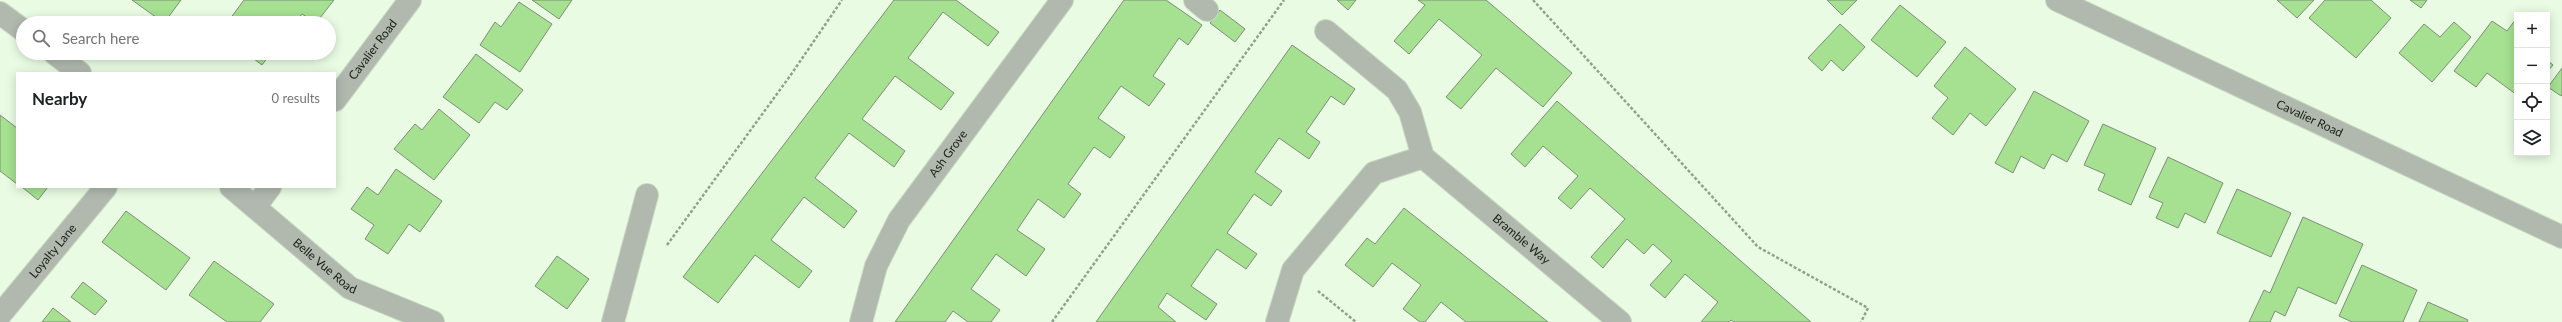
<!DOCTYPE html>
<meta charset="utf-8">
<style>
:root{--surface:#fff;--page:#f6f6f6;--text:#202124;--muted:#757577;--line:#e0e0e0}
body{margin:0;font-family:Lato,sans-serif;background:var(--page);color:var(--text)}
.controls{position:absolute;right:12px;top:12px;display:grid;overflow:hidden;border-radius:0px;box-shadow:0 2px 10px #0003}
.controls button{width:36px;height:36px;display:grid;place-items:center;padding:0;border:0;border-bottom:1px solid var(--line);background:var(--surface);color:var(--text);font:20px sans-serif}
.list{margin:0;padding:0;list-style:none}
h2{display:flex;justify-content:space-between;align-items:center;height:52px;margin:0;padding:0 16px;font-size:17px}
h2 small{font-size:13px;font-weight:400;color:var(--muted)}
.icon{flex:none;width:22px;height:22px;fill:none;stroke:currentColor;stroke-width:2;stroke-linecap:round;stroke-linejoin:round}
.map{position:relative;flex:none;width:2562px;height:322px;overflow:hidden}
.search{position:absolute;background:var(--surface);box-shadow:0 2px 10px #0003;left:16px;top:16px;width:320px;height:44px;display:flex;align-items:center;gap:10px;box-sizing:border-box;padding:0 14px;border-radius:22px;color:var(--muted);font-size:15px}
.panel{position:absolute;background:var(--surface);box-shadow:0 2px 10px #0003;left:16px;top:72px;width:320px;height:116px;border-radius:0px}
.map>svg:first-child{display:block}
</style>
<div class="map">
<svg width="2562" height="322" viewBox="0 0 2562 322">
<rect width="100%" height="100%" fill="#e9fce3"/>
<g fill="#a5e191" stroke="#7e8e78">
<polygon points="132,0 181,0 164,23"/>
<polygon points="244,0 334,0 316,23 302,14 295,23 227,23"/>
<polygon points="532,0 572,0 559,19"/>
<polygon points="894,0 956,0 999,32 988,46 943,12 908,58 954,93 941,110 895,76 862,119 905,151 894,167 849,133 815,178 857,211 844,228 804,197 771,240 812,271 799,288 755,255 718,303 683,277"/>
<polygon points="1124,0 1166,0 1202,25 1188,45 1179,38 1153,76 1165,84 1149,106 1121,86 1098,118 1125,137 1110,158 1094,147 1068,184 1081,194 1064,218 1038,199 1017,230 1045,249 1026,276 996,254 971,289 1000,310 991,322 968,322 953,311 945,322 895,322"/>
<polygon points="1337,0 1356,0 1348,10"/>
<polygon points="1418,0 1486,0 1572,73 1543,107 1496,68 1461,109 1446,97 1482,55 1439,19 1409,54 1394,41 1425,5"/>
<polygon points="1827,0 1857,0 1842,15"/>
<polygon points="2277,0 2314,0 2297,18"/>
<polygon points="2325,0 2371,0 2391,18 2356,58 2309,18"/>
<polygon points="2410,0 2427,0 2421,8"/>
<polygon points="519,2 552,24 520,72 480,45 495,22 501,27"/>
<polygon points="1900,5 1946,42 1917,77 1871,40"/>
<polygon points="1220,10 1245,29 1235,42 1210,23"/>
<polygon points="2516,19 2517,95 2487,73 2476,87 2454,71 2492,21 2507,31"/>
<polygon points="2454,22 2471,37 2432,82 2399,53 2424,24 2440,37"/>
<polygon points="1840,24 1865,47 1843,71 1831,60 1822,71 1808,58"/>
<polygon points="1292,45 1355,89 1344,105 1331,96 1306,132 1320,142 1309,159 1279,138 1255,172 1282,191 1271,206 1254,194 1227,233 1257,254 1246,269 1217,249 1191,286 1217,304 1206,320 1167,293 1158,307 1176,322 1096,322"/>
<polygon points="1965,47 2016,89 1986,126 1970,113 1953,135 1932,118 1948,98 1934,86"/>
<polygon points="246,53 271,53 262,65"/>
<polygon points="476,54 523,90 507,110 495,102 479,123 443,97"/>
<polygon points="2547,60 2553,65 2547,72"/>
<polygon points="2562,68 2562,94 2561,96 2548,87"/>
<polygon points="2034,91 2089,121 2067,162 2052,154 2044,169 2021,156 2013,173 1995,163"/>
<polygon points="1557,101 1811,322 1734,322 1731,320 1729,322 1701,322 1718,302 1685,274 1665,298 1650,285 1672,261 1653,244 1644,254 1627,239 1603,268 1591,257 1625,219 1590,188 1571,209 1558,198 1578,176 1543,146 1525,167 1511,154"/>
<polygon points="439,109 470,135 434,180 394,149 415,124 422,130"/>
<polygon points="0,115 17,128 17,184 0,171"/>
<polygon points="2103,124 2156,148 2131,205 2098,190 2105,174 2084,165"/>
<polygon points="2168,157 2223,183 2205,223 2185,213 2178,228 2156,218 2163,203 2149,197"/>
<polygon points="396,169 442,201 420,232 409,224 388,254 365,239 374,225 351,209 367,187 378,195"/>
<polygon points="22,187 48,187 38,200"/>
<polygon points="2237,189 2291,213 2271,257 2217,233"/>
<polygon points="1404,208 1548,322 1466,322 1441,302 1425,322 1420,322 1403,309 1421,285 1392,263 1373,287 1345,265 1367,238 1375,244"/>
<polygon points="126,211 190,258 166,290 102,242"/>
<polygon points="2303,217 2363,244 2336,304 2298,287 2285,316 2275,311 2270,322 2249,322 2264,290 2270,293"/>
<polygon points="557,256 589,279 567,309 535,286"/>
<polygon points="214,261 274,304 260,322 227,322 189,295"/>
<polygon points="2362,265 2417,290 2403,322 2352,322 2339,316"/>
<polygon points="83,282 107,301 95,315 71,297"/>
<polygon points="2428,302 2468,320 2467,322 2419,322"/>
<polygon points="53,308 71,322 42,322"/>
</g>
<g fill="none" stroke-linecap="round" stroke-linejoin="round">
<defs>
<g id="minor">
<polyline points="1195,0 1207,10"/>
<path id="s1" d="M2057,0L2562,237"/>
<polyline points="0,13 23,30"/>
<path id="s2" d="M1326,31L1397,90L1410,112L1423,157L1620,322"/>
<polyline points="54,53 80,73"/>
<path id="s3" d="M335,100L410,0"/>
<path id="s4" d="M231,187L350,288L433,322"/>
<polyline points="256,206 270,187"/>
<path id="s5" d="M0,315L106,187"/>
<polyline points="613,322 647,195"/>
<path id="s6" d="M861,322L876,266L899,220L1062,0"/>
<polyline points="1277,322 1293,270 1374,173 1423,157"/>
</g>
</defs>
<use href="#minor" stroke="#c8d8c2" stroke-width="24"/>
<g stroke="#92a08d" stroke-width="2.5" stroke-dasharray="3 2" stroke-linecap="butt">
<polyline points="1533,0 1758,247 1868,308 1861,322"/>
<polyline points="667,245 790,76 842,0"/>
<polyline points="1318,291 1356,322"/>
<polyline points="1052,322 1284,0"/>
</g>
<use href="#minor" stroke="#b1b9af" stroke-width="22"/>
</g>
<g text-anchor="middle" stroke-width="3" stroke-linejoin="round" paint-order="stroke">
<g font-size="12" fill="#181e15" stroke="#e9fce3">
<text dy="4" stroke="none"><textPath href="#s3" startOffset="63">Cavalier Road</textPath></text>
<text dy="4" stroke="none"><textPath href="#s1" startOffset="279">Cavalier Road</textPath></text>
<text dy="4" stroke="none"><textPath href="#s6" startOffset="192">Ash Grove</textPath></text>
<text dy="4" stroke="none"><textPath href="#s2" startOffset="293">Bramble Way</textPath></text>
<text dy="4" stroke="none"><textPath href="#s5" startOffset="83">Loyalty Lane</textPath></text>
<text dy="4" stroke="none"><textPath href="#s4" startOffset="123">Belle Vue Road</textPath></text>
</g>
</g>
</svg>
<div class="controls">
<button>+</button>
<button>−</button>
<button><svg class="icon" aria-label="locate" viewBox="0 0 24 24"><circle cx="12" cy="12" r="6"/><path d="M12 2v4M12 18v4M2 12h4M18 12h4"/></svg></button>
<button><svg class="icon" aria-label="layers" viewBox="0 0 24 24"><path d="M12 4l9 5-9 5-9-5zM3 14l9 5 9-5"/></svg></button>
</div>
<div class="search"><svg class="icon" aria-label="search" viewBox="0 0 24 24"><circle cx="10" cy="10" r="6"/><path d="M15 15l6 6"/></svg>Search here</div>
<section class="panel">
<h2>Nearby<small>0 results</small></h2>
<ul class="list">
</ul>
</section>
</div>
